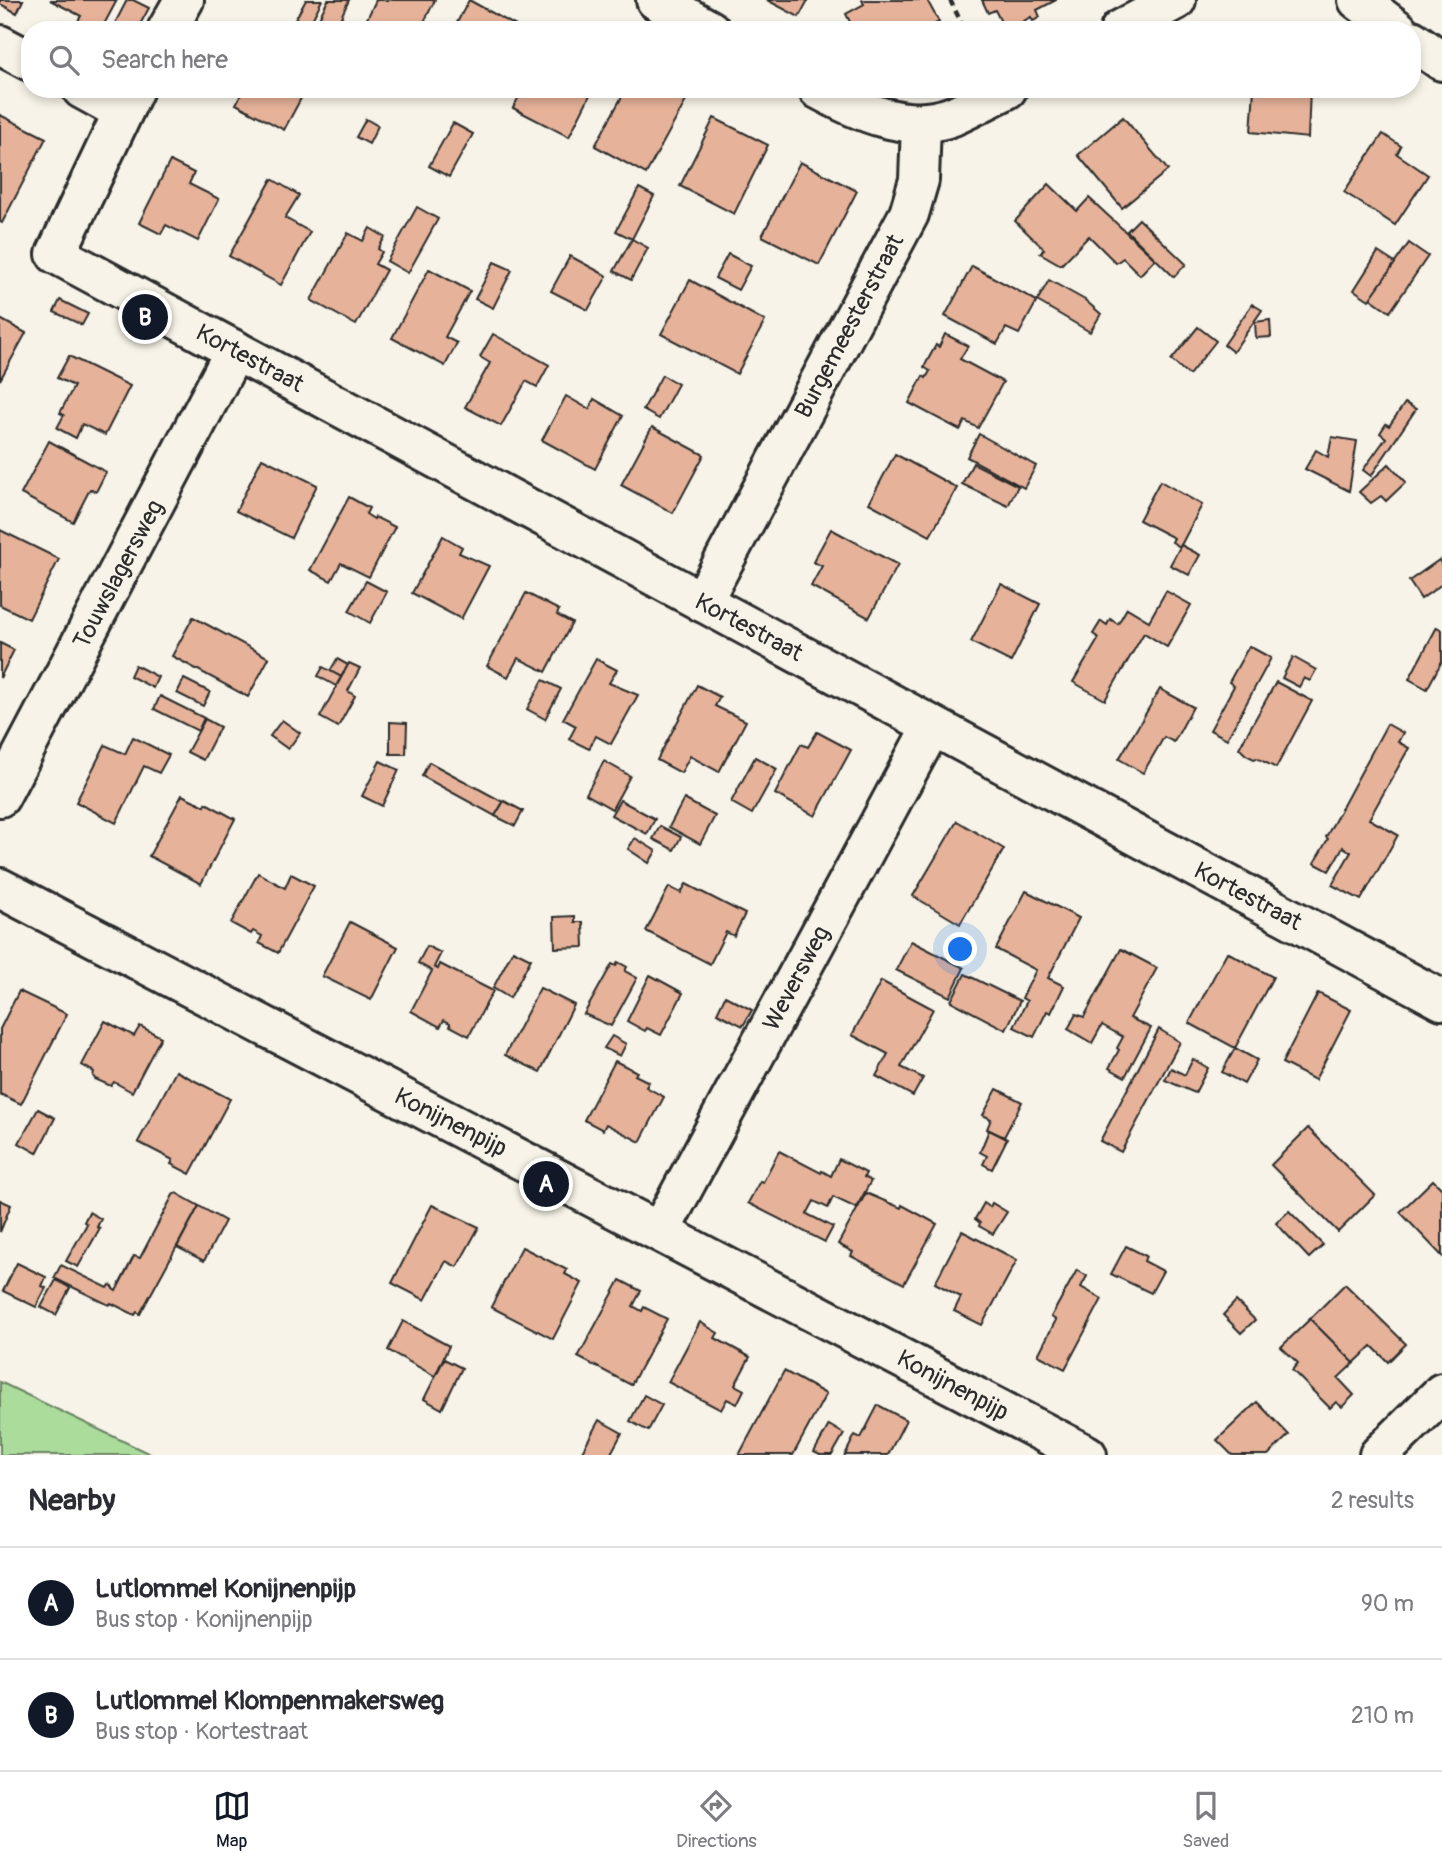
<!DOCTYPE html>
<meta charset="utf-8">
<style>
:root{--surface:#fff;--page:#f7f7f7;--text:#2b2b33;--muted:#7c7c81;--line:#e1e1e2;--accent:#111827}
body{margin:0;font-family:Pangolin,sans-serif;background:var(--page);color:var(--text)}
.you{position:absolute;left:961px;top:950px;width:24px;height:24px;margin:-18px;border:5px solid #fff;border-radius:50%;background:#1a73e8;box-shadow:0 0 0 10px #1a73e833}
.badge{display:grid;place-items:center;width:46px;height:46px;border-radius:50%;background:var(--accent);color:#fff;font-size:23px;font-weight:700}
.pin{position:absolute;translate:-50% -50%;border:4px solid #fff;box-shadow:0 2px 7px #0006}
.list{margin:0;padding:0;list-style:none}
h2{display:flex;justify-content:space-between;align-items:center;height:91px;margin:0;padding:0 28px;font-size:30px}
h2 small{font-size:23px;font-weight:400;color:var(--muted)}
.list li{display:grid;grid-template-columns:46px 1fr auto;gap:21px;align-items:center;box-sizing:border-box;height:112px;padding:0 28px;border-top:2px solid var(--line)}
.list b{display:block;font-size:26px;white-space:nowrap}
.list p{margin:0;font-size:23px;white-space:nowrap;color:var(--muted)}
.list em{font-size:23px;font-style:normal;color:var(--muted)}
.icon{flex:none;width:38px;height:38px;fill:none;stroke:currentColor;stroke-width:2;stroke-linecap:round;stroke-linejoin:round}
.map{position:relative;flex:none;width:1442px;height:1455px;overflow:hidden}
.search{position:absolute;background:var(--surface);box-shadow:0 4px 10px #0003;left:21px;right:21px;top:21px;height:77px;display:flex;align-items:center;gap:18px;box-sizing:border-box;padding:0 24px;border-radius:28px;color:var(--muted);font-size:26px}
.sheet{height:315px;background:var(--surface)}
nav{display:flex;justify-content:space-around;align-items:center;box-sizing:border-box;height:98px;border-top:2px solid var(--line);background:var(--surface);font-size:19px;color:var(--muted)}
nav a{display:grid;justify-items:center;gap:4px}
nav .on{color:var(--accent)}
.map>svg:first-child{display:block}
</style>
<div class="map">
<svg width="1442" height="1455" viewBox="0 0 1442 1455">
<rect width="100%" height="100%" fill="#f7f3e8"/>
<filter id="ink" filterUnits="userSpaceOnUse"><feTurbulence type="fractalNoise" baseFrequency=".0143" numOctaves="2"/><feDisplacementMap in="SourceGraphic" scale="14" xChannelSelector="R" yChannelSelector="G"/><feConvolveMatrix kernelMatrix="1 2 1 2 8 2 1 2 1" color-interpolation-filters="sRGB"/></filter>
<g filter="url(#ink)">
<polygon fill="#abdc9c" stroke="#6b8464" stroke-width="2" points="0,1382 152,1455 0,1455"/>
<g fill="#e6b299" stroke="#2b2b2b" stroke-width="2">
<polygon points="0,0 23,0 17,13 0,4"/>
<polygon points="50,0 117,0 101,30 94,30 78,21 81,16"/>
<polygon points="127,0 133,0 149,8 137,30 119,30 113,27"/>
<polygon points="306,0 322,0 307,30 282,30 285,24 291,27"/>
<polygon points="328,0 349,0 341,17 356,25 354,30 313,30"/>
<polygon points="376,0 435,0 420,30 374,30 364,25"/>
<polygon points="469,0 516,26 514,30 453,30"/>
<polygon points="767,0 808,0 799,17"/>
<polygon points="862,0 927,0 939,22 924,30 854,30 846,14 864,4"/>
<polygon points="982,0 1056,0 1037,10 1040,17 1033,21 1031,17 1008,30 1005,30 995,10 988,13"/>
<polygon points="244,89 306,89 284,130 236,104"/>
<polygon points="523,89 593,89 569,137 513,108"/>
<polygon points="626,89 669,89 687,99 646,174 595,146"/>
<polygon points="1254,89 1310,89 1308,138 1251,132"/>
<polygon points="0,115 46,138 2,223 0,222"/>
<polygon points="1123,117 1168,170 1122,208 1078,155"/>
<polygon points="714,118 768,145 734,214 680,186"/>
<polygon points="366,119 378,126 369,144 356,137"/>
<polygon points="453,123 473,134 449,177 429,166"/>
<polygon points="1383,134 1401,146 1397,154 1428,175 1395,225 1344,192"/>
<polygon points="170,161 194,173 189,184 219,199 198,241 166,225 161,234 139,223"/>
<polygon points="800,162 857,191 819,265 762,236"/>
<polygon points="272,179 299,195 285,218 310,232 281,285 229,256"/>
<polygon points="1049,184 1077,211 1089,198 1155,259 1140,275 1123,258 1116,263 1089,236 1061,265 1040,253 1044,249 1015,221"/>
<polygon points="639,188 654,196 632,239 616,231"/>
<polygon points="417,207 438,219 408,273 387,261"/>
<polygon points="1139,219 1186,264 1174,277 1127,231"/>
<polygon points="370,228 385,237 378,249 382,252 375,264 386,270 356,325 311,300 348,233 363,241"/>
<polygon points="632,239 648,248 631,280 614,271"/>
<polygon points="1409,243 1428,256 1390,312 1370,298"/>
<polygon points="1378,252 1395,263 1369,300 1354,290"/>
<polygon points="728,254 751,266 738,290 715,278"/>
<polygon points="570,256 607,276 588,310 551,291"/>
<polygon points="494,262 512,270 493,308 475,299"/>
<polygon points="972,266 1037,301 1019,334 1006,328 997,344 945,316"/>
<polygon points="429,269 470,291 445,337 457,343 445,366 392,338"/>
<polygon points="690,280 765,321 737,374 661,334"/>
<polygon points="1049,280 1085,300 1101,314 1090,332 1037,301"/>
<polygon points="60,300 88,314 82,325 54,312"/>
<polygon points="1252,304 1262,310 1233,352 1224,345"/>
<polygon points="0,319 26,333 0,380"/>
<polygon points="1270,320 1271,337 1256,338 1255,322"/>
<polygon points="1198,327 1216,341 1189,375 1171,360"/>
<polygon points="493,334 549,365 537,387 526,381 501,426 465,407 490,363 480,357"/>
<polygon points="945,334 968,346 960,359 1003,382 978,428 965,421 960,430 909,403 923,376 926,378 930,371 924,367 936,345 939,347"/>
<polygon points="69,356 130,386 105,435 82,424 76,438 57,428 64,415 60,413 74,386 57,378"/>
<polygon points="662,375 678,384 659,419 643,410"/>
<polygon points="566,396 589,409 594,399 623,416 595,469 542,440"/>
<polygon points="1405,403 1416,409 1371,476 1363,470 1386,438 1380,433 1386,424 1389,426"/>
<polygon points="652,427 704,455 673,513 621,485"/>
<polygon points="979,434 1036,466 1024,488 967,457"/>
<polygon points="1332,437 1357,441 1349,491 1305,469 1316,450 1328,457"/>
<polygon points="49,441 106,472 96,492 90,489 73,522 21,494"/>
<polygon points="895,454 957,488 930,536 869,503"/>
<polygon points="262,458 317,485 291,538 236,511"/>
<polygon points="973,463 1018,486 1008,506 962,484"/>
<polygon points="1389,464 1406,482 1386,501 1381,496 1371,503 1359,492"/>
<polygon points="1160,481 1202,505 1180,547 1172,542 1174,538 1139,520"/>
<polygon points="349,497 369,508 366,514 374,519 375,517 395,527 369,577 341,563 331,581 310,570"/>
<polygon points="831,529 898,565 869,618 811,586 822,566 813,562"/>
<polygon points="0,530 59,559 29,619 0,605"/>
<polygon points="443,536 462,547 459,553 489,566 461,619 412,593"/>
<polygon points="1181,545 1200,555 1189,575 1170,565"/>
<polygon points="1439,560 1442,565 1442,584 1421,599 1409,581"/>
<polygon points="366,581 387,592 370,623 349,611"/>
<polygon points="1001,584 1040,604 1011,662 971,642"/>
<polygon points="1166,591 1191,605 1167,647 1144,633 1105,700 1073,682 1099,638 1093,634 1101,621 1107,625 1110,619 1118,624 1127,608 1149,621"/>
<polygon points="526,593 559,610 557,615 572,623 546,672 518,658 508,677 487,666"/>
<polygon points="193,617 269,658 248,697 172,656"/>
<polygon points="1437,627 1442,630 1442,661 1427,689 1409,679"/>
<polygon points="0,643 14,650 0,678"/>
<polygon points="1249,646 1271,658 1227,739 1210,730 1234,686 1229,682"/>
<polygon points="1293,657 1316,670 1310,681 1304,678 1299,687 1282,678"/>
<polygon points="337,659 348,665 341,677 330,671"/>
<polygon points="596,659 617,670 609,683 638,695 611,744 596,736 589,749 569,739 576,726 563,719"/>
<polygon points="349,663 360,668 348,691 355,696 338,727 320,717"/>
<polygon points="135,665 158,677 153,688 130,676"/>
<polygon points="323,667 341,677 336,686 318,676"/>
<polygon points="184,679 210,692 203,706 177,693"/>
<polygon points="543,680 561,689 545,719 527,709"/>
<polygon points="1276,682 1312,701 1276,768 1257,758 1254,759 1246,755 1239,748"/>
<polygon points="697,685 720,697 715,706 746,721 719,772 690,756 681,773 657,760"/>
<polygon points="1160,689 1193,707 1174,742 1164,737 1143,773 1119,759"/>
<polygon points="160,696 204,718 198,731 154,709"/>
<polygon points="205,719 220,727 203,760 187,752"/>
<polygon points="282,720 300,733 288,749 270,736"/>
<polygon points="390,722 407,723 406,754 390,754"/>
<polygon points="1387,724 1403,733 1398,742 1409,748 1369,819 1398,835 1361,900 1332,885 1351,852 1343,847 1329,871 1314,863 1328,839 1326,837"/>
<polygon points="817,732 851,750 815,816 775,794 801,744 808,747"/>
<polygon points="133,737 169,755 159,773 144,766 116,823 76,802 105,745 125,754"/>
<polygon points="755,757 777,769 752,814 731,802"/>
<polygon points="380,761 399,770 382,806 362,796"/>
<polygon points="604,761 630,776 612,809 586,794"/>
<polygon points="429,762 503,802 495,816 422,776"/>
<polygon points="182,795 205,806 206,803 235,819 201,884 149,856"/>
<polygon points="684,799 715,816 700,844 669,827"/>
<polygon points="620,800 655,819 647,834 611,815"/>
<polygon points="504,801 523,811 515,826 495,816"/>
<polygon points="957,821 1004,849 960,924 913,896"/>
<polygon points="660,826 681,837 674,850 653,839"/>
<polygon points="635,838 656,851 649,863 628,849"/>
<polygon points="258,873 285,888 291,874 314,886 278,953 259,943 262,936 253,931 251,934 231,923"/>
<polygon points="686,884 745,914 734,936 726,932 710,964 646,931 669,887 681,893"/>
<polygon points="1026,891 1079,918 1048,978 1064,986 1051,1013 1047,1011 1034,1037 1014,1027 1027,1001 1022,998 1036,970 996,949"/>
<polygon points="575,916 575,922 583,922 584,947 555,948 554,917"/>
<polygon points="350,922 398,947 371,1000 322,976"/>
<polygon points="911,941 964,968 950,997 896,970"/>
<polygon points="427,946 441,953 434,967 438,969 440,964 493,991 469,1036 450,1026 450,1023 444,1020 440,1027 411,1011 432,971 418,963"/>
<polygon points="1121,949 1157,968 1130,1018 1151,1028 1125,1077 1109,1068 1119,1050 1117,1048 1123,1037 1102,1025 1092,1043 1068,1029 1076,1014 1084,1017"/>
<polygon points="513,950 531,959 510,998 493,988"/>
<polygon points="1227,952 1273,977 1235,1048 1189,1023"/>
<polygon points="618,962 627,967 625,971 637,978 611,1026 584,1014 612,964 616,966"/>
<polygon points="965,974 1020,1001 1006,1030 951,1001"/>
<polygon points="650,975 683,993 661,1035 647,1028 645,1031 627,1021"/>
<polygon points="881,981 933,1009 901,1067 923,1078 913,1096 876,1076 888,1054 852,1035"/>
<polygon points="540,988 574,1005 540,1072 505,1055"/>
<polygon points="19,991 67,1014 21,1104 0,1094 0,1029"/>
<polygon points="1318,993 1351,1010 1315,1080 1282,1063"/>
<polygon points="725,996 752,1010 743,1026 717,1013"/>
<polygon points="105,1021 134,1036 140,1026 161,1037 132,1092 114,1082 111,1086 95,1079 93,1076 94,1072 82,1065"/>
<polygon points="1159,1029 1180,1042 1121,1152 1100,1141"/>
<polygon points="612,1036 626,1044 620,1056 604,1048"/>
<polygon points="1235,1048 1257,1060 1244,1084 1222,1072"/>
<polygon points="1193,1059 1208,1068 1195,1093 1165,1080 1171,1068 1185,1075"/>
<polygon points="615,1061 637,1072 635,1075 649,1082 646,1087 664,1097 640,1142 606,1124 603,1130 584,1120"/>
<polygon points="176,1071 230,1099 190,1174 171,1164 173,1160 138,1142"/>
<polygon points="997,1089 1022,1102 1004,1137 987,1129 991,1119 983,1115"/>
<polygon points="38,1109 55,1118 37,1153 19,1143"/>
<polygon points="1308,1128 1375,1195 1338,1232 1271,1165"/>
<polygon points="989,1130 1007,1139 992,1169 983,1164 987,1156 980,1152"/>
<polygon points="779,1151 821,1173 822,1171 831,1176 839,1159 866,1173 864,1177 871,1181 856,1208 833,1197 828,1208 814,1201 807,1214 833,1227 825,1242 748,1203 760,1181 763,1182"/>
<polygon points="1433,1180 1442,1189 1442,1256 1400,1212"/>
<polygon points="176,1193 199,1206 140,1314 137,1312 135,1315 111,1303 109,1305 54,1278 61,1265 108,1288 110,1285 113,1286 113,1289 116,1291 134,1256 140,1258 173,1195"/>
<polygon points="866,1193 901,1208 902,1205 937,1224 904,1284 851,1256 853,1252 838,1244"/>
<polygon points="0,1200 11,1205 0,1232"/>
<polygon points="984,1203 990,1207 992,1203 1007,1212 993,1234 979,1226 980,1223 975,1219"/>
<polygon points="432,1205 479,1227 457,1267 446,1261 425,1300 392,1283"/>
<polygon points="199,1206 225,1221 204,1261 177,1247"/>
<polygon points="1289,1211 1323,1245 1309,1258 1276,1223"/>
<polygon points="89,1212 101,1219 97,1227 100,1228 78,1267 66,1261 87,1224 84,1222"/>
<polygon points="962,1231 1017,1260 982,1325 954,1311 961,1297 935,1283"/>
<polygon points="1126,1246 1146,1256 1144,1261 1163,1271 1151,1293 1111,1274"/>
<polygon points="522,1247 567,1270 565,1274 582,1283 553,1339 491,1307"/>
<polygon points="17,1263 46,1277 42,1286 46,1288 36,1307 3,1291"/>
<polygon points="1077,1270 1087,1276 1081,1287 1102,1299 1065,1369 1038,1355 1056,1320 1051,1317"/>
<polygon points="56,1280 70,1288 56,1315 41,1307"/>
<polygon points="620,1280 641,1291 633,1306 642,1311 644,1307 667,1319 631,1385 578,1357"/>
<polygon points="1345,1284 1406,1344 1388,1362 1372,1346 1354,1363 1310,1319"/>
<polygon points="1236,1301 1255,1320 1241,1333 1223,1315"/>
<polygon points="1310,1319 1354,1363 1338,1378 1354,1395 1342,1407 1336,1402 1330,1408 1292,1370 1298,1363 1281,1347"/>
<polygon points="403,1321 449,1346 435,1376 388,1350"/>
<polygon points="700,1322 718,1333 715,1338 750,1357 735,1385 744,1390 737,1404 727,1399 721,1410 668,1382"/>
<polygon points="444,1359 462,1368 442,1409 424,1399"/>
<polygon points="784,1371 826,1394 793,1455 739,1455"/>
<polygon points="644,1395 662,1405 648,1431 630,1421"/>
<polygon points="1257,1402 1289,1435 1268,1455 1232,1455 1217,1440"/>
<polygon points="878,1405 906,1420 888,1455 845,1455 855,1435 861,1438"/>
<polygon points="599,1420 622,1433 610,1455 580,1455"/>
<polygon points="829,1425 844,1434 832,1455 820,1455 814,1452"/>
</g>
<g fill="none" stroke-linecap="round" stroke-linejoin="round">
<defs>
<g id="minor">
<polyline points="656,0 710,30"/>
<polyline points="1358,0 1398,30"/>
<polyline points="167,30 184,0"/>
<polyline points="1120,30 1176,0"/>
<polyline points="1412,40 1442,61"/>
<polyline points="0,45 30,61"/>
<polyline points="82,89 122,111"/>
<polyline points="134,89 56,254 1442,1000"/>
<path d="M818,89C858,111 907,134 953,116C971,108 989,98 1007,89"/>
<polyline points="702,602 909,214 919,180 921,123"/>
<polyline points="0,797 235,350"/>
<polyline points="0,888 1087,1455"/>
<polyline points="660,1231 932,726"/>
<polyline points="1379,1455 1442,1393"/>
</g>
</defs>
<use href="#minor" stroke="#2b2b2b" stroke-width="44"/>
<polyline stroke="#2b2b2b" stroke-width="4.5" stroke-dasharray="7 5" stroke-linecap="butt" points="950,0 965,30"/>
<use href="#minor" stroke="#f7f3e8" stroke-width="38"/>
</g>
</g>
<g text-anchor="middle" stroke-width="6" stroke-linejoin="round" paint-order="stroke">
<g font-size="24" fill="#2b2b2b" stroke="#f7f3e8">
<text transform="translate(849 326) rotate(-62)" y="8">Burgemeesterstraat</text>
<text transform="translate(250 358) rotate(28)" y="8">Kortestraat</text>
<text transform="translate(118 574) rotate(-62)" y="8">Touwslagersweg</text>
<text transform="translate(749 627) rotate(28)" y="8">Kortestraat</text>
<text transform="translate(1248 896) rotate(28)" y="8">Kortestraat</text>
<text transform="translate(796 978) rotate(-62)" y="8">Weversweg</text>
<text transform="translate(451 1122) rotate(27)" y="8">Konijnenpijp</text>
<text transform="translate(953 1385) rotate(28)" y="8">Konijnenpijp</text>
</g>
</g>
</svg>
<div class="you"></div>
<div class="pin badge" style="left:546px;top:1184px">A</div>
<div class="pin badge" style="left:145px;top:317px">B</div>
<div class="search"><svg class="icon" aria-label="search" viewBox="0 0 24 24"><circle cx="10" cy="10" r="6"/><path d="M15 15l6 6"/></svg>Search here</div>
</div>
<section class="sheet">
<h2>Nearby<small>2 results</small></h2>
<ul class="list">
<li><span class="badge">A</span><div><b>Lutlommel Konijnenpijp</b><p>Bus stop · Konijnenpijp</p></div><em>90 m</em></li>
<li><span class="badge">B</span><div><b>Lutlommel Klompenmakersweg</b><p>Bus stop · Kortestraat</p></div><em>210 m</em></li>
</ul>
</section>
<nav>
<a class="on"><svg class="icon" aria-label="map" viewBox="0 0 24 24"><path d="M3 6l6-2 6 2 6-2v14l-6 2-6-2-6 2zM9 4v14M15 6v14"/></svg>Map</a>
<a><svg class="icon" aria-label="directions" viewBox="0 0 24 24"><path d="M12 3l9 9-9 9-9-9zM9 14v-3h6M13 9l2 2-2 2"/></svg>Directions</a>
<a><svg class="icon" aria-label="saved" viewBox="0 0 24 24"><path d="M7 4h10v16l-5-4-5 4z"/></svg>Saved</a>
</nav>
